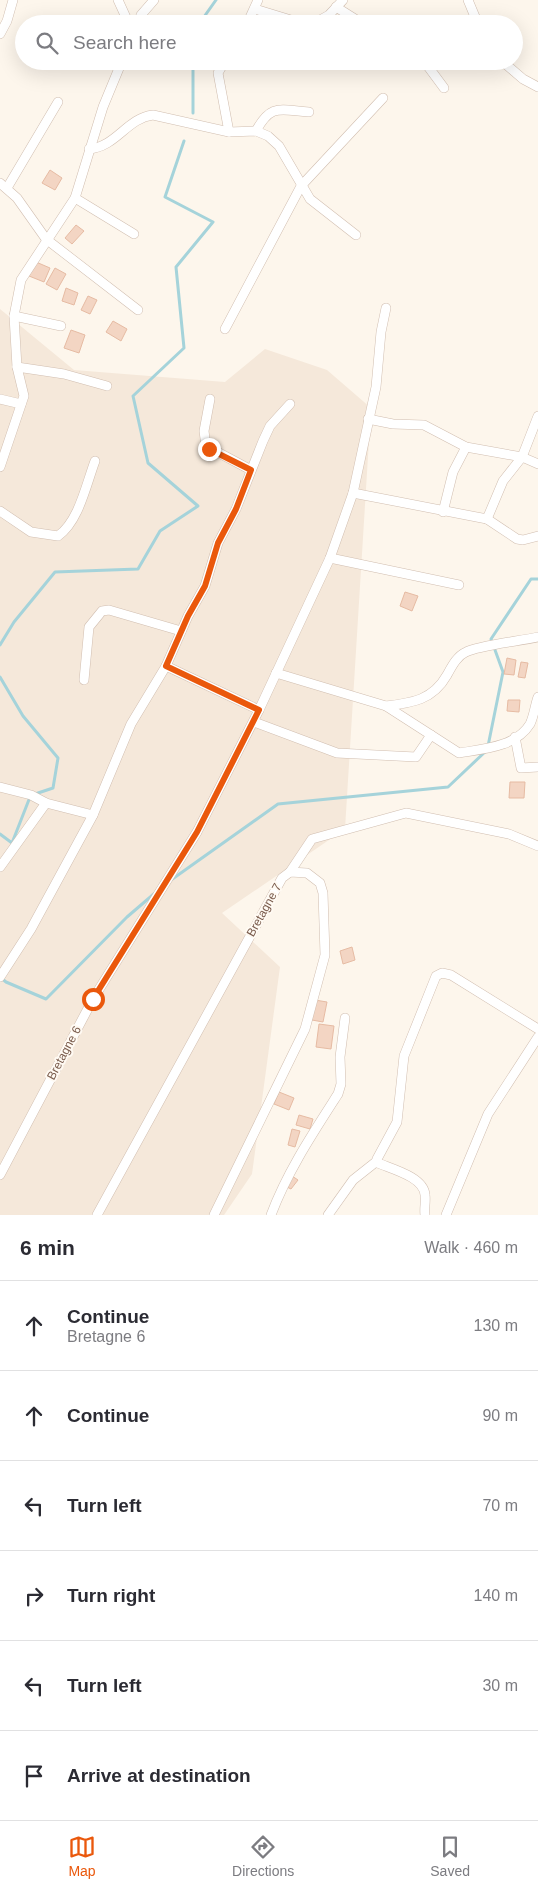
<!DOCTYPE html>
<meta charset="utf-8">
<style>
:root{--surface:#fff;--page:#f2f2f3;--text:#2b2b33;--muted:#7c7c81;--line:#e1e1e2;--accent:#ea580c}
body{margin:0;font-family:Helvetica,sans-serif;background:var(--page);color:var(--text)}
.stop{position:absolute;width:15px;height:15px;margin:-11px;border:4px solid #ea580c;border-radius:50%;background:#fff}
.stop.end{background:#ea580c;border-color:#fff;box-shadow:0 1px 5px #0008}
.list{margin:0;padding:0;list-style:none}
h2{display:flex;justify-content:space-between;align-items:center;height:65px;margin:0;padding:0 20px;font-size:21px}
h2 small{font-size:16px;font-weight:400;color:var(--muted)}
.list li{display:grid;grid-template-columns:32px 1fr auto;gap:15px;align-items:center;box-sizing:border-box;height:90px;padding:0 20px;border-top:1px solid var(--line)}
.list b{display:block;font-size:19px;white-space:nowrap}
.list p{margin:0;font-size:16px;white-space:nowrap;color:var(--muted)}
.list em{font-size:16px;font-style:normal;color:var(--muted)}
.icon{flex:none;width:28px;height:28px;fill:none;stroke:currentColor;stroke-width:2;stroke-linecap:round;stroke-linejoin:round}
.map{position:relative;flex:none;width:538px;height:1215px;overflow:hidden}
.search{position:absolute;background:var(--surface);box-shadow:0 5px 20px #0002;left:15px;right:15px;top:15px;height:55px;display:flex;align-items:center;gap:12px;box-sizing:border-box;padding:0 18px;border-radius:28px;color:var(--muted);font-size:19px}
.sheet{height:605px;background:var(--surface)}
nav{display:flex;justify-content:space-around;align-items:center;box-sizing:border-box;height:70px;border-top:1px solid var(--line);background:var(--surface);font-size:14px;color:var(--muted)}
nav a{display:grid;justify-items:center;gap:2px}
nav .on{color:var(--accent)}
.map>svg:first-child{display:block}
</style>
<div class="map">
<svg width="538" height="1215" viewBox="0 0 538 1215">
<rect width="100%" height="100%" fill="#fdf6ec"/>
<polygon fill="#f5e8da" points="0,309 74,370 225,382 265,349 327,370 371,408 345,829 222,913 280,967 252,1174 224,1215 0,1215"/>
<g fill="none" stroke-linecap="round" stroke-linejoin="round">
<g stroke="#a5d3da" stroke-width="3">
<polyline points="199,24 216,0"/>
<polyline points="193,61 193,113"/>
<polyline points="0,645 14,622 55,572 138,569 160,531 198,506 148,463 133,396 184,348 176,267 213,222 165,197 184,141"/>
<polyline points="0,677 23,716 58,758 53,788 35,794"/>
<polyline points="488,746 503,672 491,639 531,579 538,579"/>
<polyline points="0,834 12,843 30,797"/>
<polyline points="171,880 278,804 448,787 486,751"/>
<polyline points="0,977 6,982 46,999 127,917 155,893"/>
</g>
</g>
<g fill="#f3d5c3" stroke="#e6bba3">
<polygon points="50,170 62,178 55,190 42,183"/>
<polygon points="76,225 84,231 72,244 65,238"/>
<polygon points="36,262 50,268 44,282 29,276"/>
<polygon points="55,268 66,274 57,290 46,284"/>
<polygon points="66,288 78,293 74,305 62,301"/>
<polygon points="88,296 97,300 90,314 81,310"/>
<polygon points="113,321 127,329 121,341 106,332"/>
<polygon points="71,330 85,335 79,353 64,348"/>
<polygon points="405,592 418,596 412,611 400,606"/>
<polygon points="507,658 516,660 514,675 504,674"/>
<polygon points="521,662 528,663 525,678 518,677"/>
<polygon points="508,700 520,700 519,712 507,711"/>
<polygon points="510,782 525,782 524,798 509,798"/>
<polygon points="352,947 355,960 343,964 340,951"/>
<polygon points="315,1000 327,1002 323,1022 312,1020"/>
<polygon points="319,1024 334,1026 331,1049 316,1047"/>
<polygon points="279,1092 294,1098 289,1110 274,1104"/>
<polygon points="299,1115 313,1119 310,1129 296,1125"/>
<polygon points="292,1129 300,1131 295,1147 288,1145"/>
<polygon points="292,1176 298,1180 291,1189 285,1186"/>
</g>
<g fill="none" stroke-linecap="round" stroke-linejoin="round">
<defs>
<g id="street">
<polyline points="118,0 129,24"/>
<polyline points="468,0 478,24"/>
<polyline points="336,7 363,24"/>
<polyline points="255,9 304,24"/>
<polyline points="138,24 141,15 154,0"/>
<polyline points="247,24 258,0"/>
<polyline points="313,24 329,15 343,0"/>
<polyline points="0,34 7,21 13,0"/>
<polyline points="225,61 218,73 229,132"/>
<polyline points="424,61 444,88"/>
<polyline points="502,61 523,79 538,87"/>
<path d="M256,131C271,103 280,110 309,112"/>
<path d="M89,149C116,147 127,118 153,115L229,132L256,131L268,136L279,146L310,199L356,235"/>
<polyline points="0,183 17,198 46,239 138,310"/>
<polyline points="7,188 58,102"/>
<polyline points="75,198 134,234"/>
<polyline points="14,316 61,326"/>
<polyline points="225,329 301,186 383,98"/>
<polyline points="17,367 64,374 107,386"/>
<polyline points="0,399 21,404"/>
<polyline points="210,399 204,431 206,446 251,470"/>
<polyline points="368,419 393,424 424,425 466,447 522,457 538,464"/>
<polyline points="0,467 24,396 17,367 14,316 21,280 75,198 103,107 122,61"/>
<polyline points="353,493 376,387 381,332 386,308"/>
<path d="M0,511L31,532L58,536C79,521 86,485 95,461"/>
<polyline points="443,512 453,472 466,447"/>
<polyline points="487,519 517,539 523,540 538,536"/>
<polyline points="330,558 459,585"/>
<polyline points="166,666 259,710 330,558 353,493 487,519 503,481 522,457 538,416"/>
<path d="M276,673L386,706L459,753C483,749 516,747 530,724C534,716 535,705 538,697"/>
<polyline points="84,680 89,627 102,611 109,610 181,631"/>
<path d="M386,706C412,703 433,700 447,675C452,666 457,656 466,652C480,645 521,641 538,637"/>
<polyline points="254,722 337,753 416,757 431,735"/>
<polyline points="515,737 521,768 538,767"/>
<polyline points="0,787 31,795 46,803 93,815"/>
<polyline points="0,867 46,803"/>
<polyline points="290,872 312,839 406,813 509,834 538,846"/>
<polyline points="0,977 31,929 93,815 131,724 166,666 188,616 205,586 218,543 236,509 263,441 270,426 290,404"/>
<polyline points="0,1175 93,999 197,832 259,710"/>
<polyline points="97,1215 282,878 290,872 307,873 320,883 323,893 325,955 305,1029 214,1215"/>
<path d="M271,1215C287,1172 313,1133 338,1094L341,1084L340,1057L345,1018"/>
<polyline points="328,1215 353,1180 377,1161"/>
<path d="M425,1215C424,1208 426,1202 425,1195C424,1177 392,1169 378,1163L377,1159L397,1122L404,1056L436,976L442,973L451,975L538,1029"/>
<polyline points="446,1215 488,1114 538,1037"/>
</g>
</defs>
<use href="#street" stroke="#d1beb0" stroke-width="10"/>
<use href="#street" stroke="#fff" stroke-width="9"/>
</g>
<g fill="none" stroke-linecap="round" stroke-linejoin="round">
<polyline stroke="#ea580c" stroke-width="6" points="93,999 197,832 259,710 166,666 188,616 205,586 218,543 236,509 251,470 209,449"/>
</g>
<g text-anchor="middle" stroke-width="4" stroke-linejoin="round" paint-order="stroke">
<g font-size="12" fill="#7a5c4d" stroke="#fffaf3">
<text transform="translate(264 910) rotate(-61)" y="4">Bretagne 7</text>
<text transform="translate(64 1053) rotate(-62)" y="4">Bretagne 6</text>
</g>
</g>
</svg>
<div class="stop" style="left:93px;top:999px"></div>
<div class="stop end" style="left:209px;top:449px"></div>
<div class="search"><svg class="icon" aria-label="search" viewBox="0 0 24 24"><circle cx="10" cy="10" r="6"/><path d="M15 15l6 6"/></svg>Search here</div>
</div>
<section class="sheet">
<h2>6 min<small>Walk · 460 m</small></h2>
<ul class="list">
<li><svg class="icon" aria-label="ahead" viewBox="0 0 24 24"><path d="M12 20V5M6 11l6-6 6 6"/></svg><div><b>Continue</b><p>Bretagne 6</p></div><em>130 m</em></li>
<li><svg class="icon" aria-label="ahead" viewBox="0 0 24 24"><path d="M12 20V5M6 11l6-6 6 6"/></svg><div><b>Continue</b></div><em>90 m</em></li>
<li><svg class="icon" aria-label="left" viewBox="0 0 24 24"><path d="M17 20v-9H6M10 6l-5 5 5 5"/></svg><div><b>Turn left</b></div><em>70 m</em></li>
<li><svg class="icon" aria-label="right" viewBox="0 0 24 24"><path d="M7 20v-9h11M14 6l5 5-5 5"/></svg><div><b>Turn right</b></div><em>140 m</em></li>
<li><svg class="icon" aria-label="left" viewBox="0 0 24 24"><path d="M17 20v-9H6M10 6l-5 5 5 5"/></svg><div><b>Turn left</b></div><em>30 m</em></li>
<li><svg class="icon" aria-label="arrive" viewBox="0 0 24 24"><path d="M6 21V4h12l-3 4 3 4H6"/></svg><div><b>Arrive at destination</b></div></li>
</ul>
</section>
<nav>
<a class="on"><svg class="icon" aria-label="map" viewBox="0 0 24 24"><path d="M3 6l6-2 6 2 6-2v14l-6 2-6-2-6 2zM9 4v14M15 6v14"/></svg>Map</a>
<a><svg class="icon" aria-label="directions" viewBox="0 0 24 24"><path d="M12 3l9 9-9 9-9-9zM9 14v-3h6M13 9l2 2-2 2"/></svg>Directions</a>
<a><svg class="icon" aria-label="saved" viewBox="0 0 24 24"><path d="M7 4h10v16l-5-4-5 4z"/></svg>Saved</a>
</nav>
